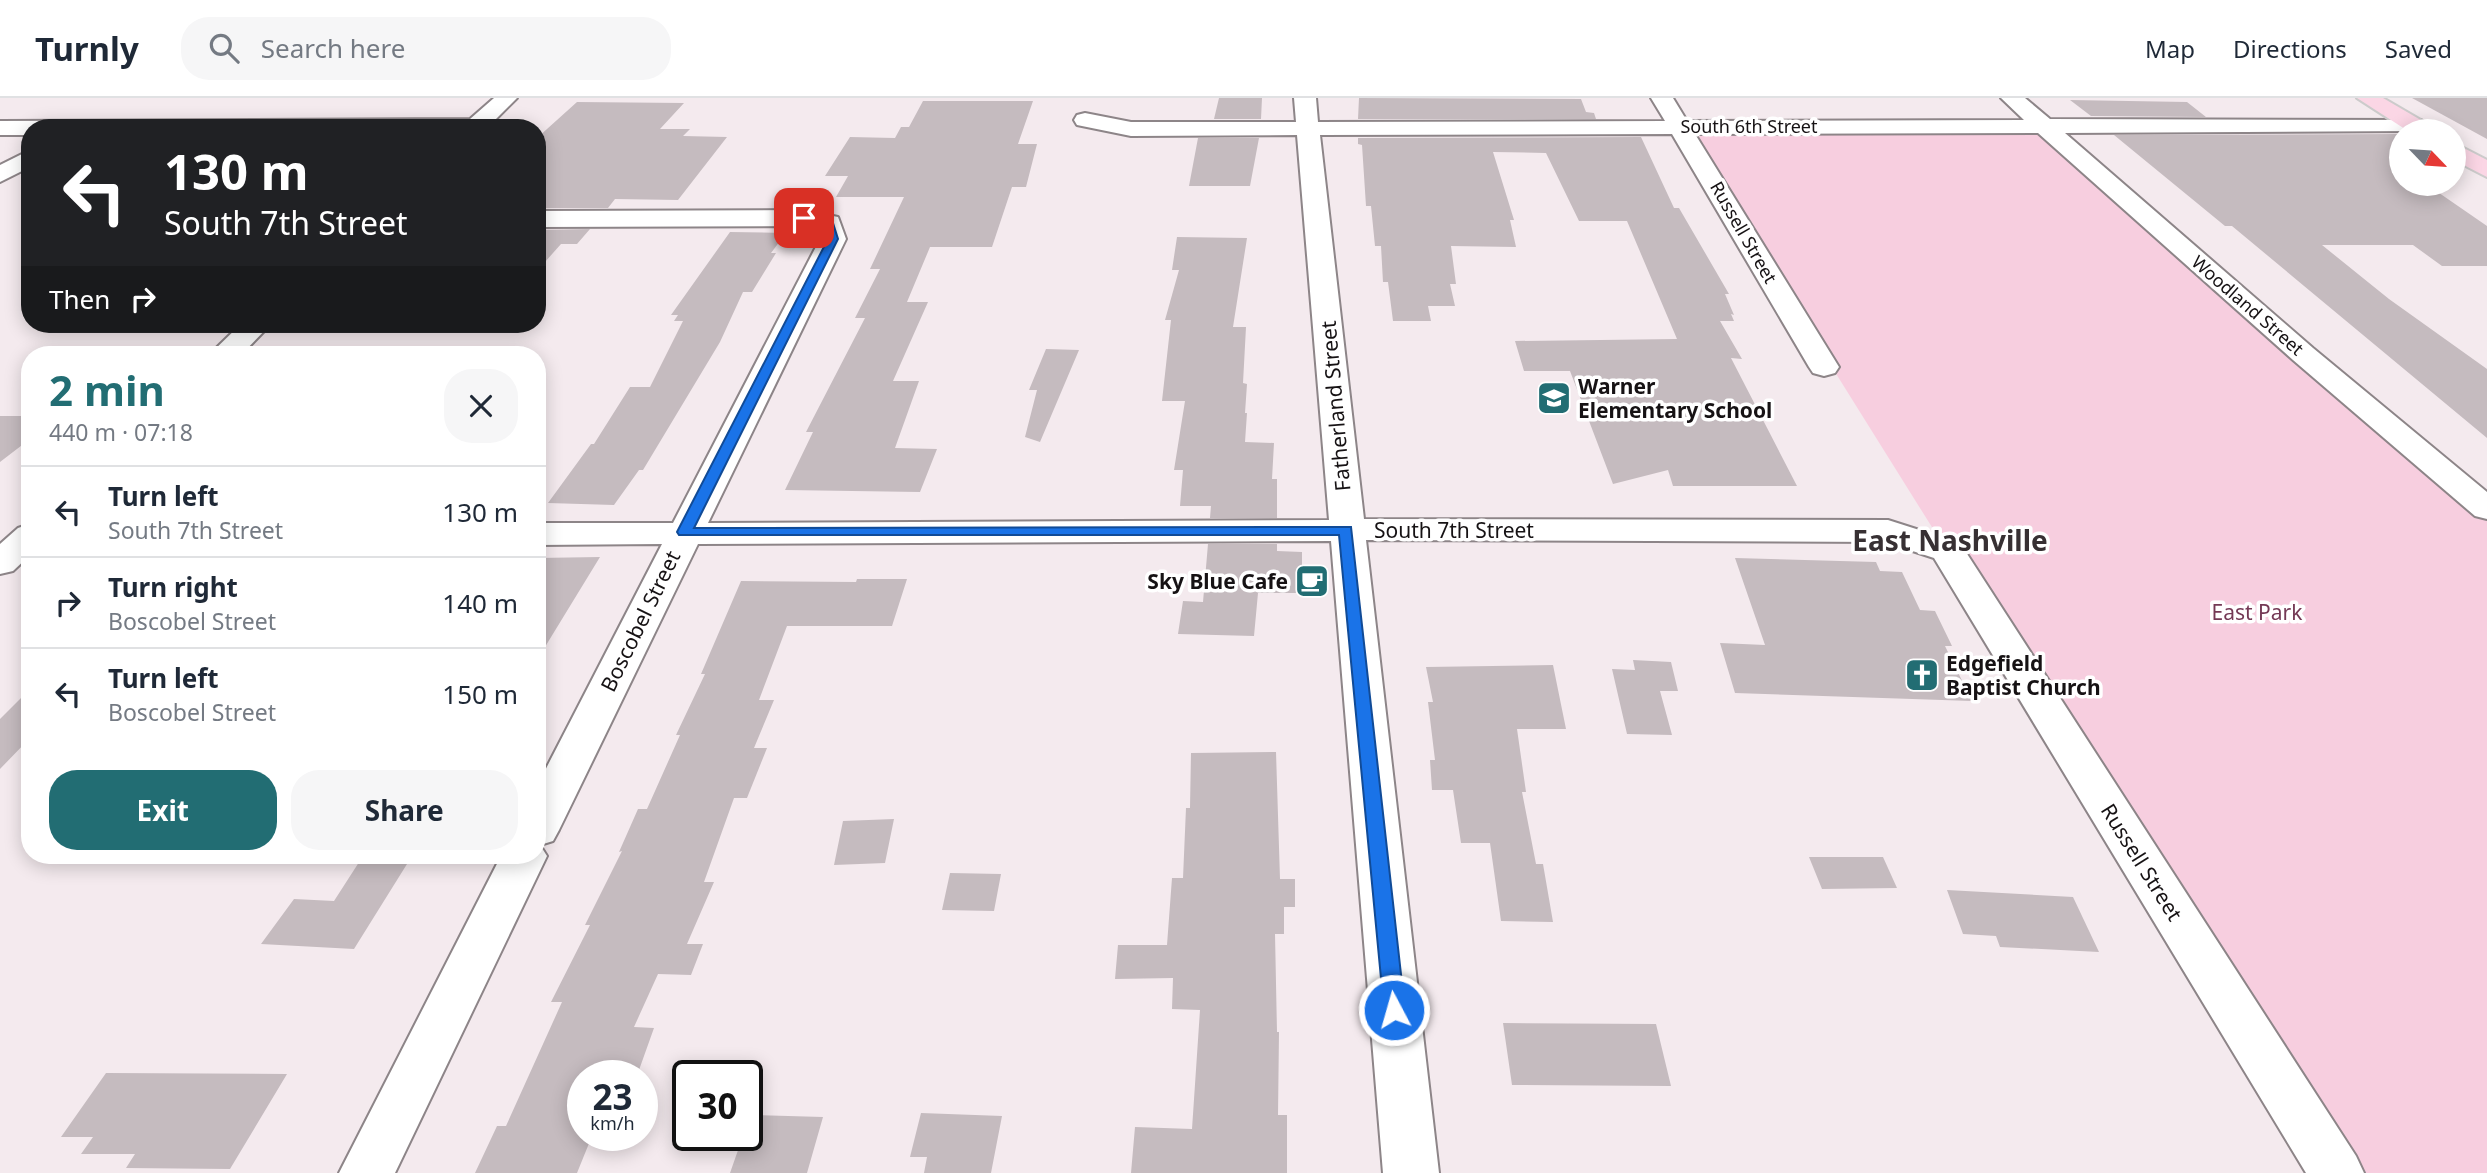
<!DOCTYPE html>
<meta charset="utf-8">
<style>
body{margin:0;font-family:"Noto Sans",sans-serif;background:#f6f6f7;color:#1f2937;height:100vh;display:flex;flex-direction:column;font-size:26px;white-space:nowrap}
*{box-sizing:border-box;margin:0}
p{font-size:23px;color:#747a83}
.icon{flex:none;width:38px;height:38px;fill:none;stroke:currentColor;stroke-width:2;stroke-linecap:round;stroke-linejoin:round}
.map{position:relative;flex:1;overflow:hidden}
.drawer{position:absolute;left:21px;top:248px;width:525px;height:518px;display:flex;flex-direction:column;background:#fff;border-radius:28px;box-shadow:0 4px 18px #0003}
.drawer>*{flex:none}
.guide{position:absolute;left:21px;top:21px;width:525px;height:214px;border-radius:28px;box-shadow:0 4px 18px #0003;background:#202124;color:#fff;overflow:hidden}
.needle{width:46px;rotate:115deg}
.buttons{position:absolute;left:2389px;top:21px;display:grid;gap:14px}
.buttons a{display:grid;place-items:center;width:77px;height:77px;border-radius:50%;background:#fff;box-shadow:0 4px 18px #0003;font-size:35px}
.speed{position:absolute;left:567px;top:962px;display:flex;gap:14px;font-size:35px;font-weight:700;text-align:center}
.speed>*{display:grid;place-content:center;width:91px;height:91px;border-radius:50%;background:#fff;box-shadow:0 4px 18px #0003;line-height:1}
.speed small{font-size:18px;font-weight:400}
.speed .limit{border:4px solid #111;border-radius:10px;background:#fff;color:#111}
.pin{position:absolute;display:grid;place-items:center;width:60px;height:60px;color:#fff;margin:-30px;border-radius:14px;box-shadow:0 4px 10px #0006}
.me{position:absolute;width:77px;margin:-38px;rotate:354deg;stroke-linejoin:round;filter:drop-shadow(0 0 5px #0008)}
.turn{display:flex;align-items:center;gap:24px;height:147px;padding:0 28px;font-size:32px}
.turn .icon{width:91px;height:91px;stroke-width:2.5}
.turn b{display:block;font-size:49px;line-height:60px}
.then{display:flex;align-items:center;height:66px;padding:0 28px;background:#0003;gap:14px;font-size:26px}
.round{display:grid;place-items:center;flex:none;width:74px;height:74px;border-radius:28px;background:#f6f6f7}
.summary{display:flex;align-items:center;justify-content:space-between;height:119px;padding:0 28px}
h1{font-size:42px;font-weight:700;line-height:52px;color:#226d73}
.primary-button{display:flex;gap:14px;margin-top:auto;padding:14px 28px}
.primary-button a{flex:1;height:80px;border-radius:28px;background:#226d73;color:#fff;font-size:28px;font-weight:700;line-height:80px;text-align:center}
.primary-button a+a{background:#f6f6f7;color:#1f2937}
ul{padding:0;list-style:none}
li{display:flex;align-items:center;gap:21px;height:91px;padding:0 28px;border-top:2px solid #e0e1e3}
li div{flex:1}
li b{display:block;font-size:26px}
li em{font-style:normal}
header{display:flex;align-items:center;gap:42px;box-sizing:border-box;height:98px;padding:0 35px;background:#fff;border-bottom:2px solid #e0e1e3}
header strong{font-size:33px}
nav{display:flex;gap:38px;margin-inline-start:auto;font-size:24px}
.search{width:490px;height:63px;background:#f6f6f7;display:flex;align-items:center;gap:18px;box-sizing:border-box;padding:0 24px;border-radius:28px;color:#747a83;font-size:26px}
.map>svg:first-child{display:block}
.green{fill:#f7cedf}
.building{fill:#c5bbbf}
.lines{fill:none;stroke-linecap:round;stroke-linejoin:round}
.minor-casing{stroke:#8d8588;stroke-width:4}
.major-casing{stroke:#cccbcb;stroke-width:4}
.minor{fill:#fff;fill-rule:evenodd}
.major{fill:#fbd6e5;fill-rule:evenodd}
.route{fill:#1a73e8;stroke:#114b97;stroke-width:2}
.labels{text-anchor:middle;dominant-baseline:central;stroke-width:7;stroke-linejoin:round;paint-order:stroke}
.far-street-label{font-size:18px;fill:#161214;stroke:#fff}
.poi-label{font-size:21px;font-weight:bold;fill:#161214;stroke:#fff;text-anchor:start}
.street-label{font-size:21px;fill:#161214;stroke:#fff}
.park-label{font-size:21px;fill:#743955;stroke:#fff}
.district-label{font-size:28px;font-weight:bold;fill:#373033;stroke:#fff}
</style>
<header>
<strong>Turnly</strong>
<div class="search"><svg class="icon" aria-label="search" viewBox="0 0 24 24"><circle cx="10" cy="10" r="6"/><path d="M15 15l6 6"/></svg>Search here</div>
<nav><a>Map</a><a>Directions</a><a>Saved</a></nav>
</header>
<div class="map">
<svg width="2487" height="1075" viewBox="0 0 2487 1075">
<rect width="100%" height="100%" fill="#f4eaee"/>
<path class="green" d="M1681 28 2046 29 2487 408V1075H2336Z"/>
<path class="building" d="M1219 0H1262L1261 21H1214Z
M1359 0 1581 1 1586 14 1594 15 1596 21H1358Z
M2412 0H2487V41Z
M2070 2 2187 4 2206 19 2091 18Z
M923 3H1033L1018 46H1037L1026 89H1012L992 149H930L907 204H928L893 283H919L895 350 937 351 920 394 785 392 813 334H806L865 220H855L880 171H870L904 99H836L848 78H825L850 39 895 40 901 29H909Z
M577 4 684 5 660 31H690L683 38 727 39 678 102 615 101 608 110H537V40Z
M2401 36V86L2429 88 2487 128V168H2442L2413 147H2322L2389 201 2487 271V340L2232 128H2225L2114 37Z
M1641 39 1674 110H1679L1729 196H1725L1734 217 1731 216 1734 223H1720L1742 261 1731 260 1797 388H1673L1668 372 1613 386 1570 273H1524L1515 243 1677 241 1627 123H1579L1546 55 1493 54 1514 122H1510L1516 149 1451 148 1456 186H1450L1455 208H1428L1431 223H1393L1388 184H1383L1381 148H1375L1371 108H1366L1362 47 1358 46V40Z
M1198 40H1259L1250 88H1189Z
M590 131 577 146H561L537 173V132Z
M730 134 786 135 771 155H776L752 194H743L720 244 643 372H639L614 407 548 405 591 346H594L630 289H650L683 223H674L678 217H671Z
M1177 139 1247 140 1233 229H1246L1243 285 1247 286 1245 315H1247L1245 344 1274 345 1272 381H1277V420H1210L1211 408H1180L1183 372H1174L1185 303H1162L1171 222H1165L1179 172H1172Z
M1046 251 1079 252 1040 344 1025 339 1037 292H1029Z
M0 318H30V341L0 364Z
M1208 446H1277V453L1302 454V495H1258L1254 538 1178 536 1183 503 1203 504Z
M600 459 537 562V460Z
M1735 460 1876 464 1880 473 1902 474 1920 512 1935 513 1952 548H1945L1972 603 1735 595 1720 545 1765 547Z
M857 481H907L892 528H787L759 602H774L754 650H767L747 700H734L704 784H714L687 846H703L691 877 658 876 634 929 654 930 639 972H620L617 978H583V1038H592L577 1075H475L497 1028H506L562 904H551L590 827H585L622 753 619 754 638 711H647L680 637H676L705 576H701L741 483 856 484Z
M1633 562 1671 564 1678 593H1660L1672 637 1627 636 1612 571 1635 572Z
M1553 567 1566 631H1517L1526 694H1522L1536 766H1543L1553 824 1501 823 1490 745H1461L1453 692H1432L1430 662H1435L1428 604H1433L1426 569Z
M30 591V640L0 671V621Z
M1276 654 1280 781H1295V809H1284V836H1275L1277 934H1279L1278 1017H1287V1075H1131L1135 1029 1192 1031 1200 912 1172 911 1173 880 1115 881 1118 847H1167L1172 780H1183L1186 710H1190L1191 655Z
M894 721 885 765 834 767 843 723Z
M363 758H412L354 851 261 846 294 801 334 803Z
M1809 759H1883L1897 790 1822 791Z
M950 775 1001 776 994 813 942 812Z
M1947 792 2073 799 2099 854 2000 849 1996 838 1963 836Z
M1503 925 1656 926 1671 988 1512 987Z
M106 975 287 976 230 1071 126 1070 135 1056H81L93 1039H61Z
M921 1015 1002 1018 991 1075H924L927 1059H910Z
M750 1017 823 1019 807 1075H730L743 1038H747Z"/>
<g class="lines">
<g class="minor-casing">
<path id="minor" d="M494 0H517L487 30H30V37H0V23L470 21Z
M1294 0H1316L1318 24 1665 23 1651 0H1673L1687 23 2024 22 2001 0H2025L2050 21 2421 22 2424 27 2421 32 2415 33 2065 35 2313 250 2487 394V421L2475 418 2293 262 2038 35 1695 36 1839 269 1835 275 1824 278 1813 275 1809 269 1672 36 1320 37 1364 421 1888 422 1960 445 2356 1058 2364 1075H2306L1934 460 1885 444 1366 442 1439 1075H1383L1331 443 698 446 559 732 553 743 540 747 547 758 395 1075H339L501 758H537V688L662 446 537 447V425H673L820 141 818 130 804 128 537 129V113L804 112 838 119 846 141 708 425 1329 422 1297 37 1131 38 1077 27 1074 22 1077 17 1085 15 1131 24H1296Z
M30 52V69L0 84V67Z
M241 226H271L241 257H209Z
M30 426V457L13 473 0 476V446L18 430Z"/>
</g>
<g class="major-casing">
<path id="major" d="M2357 0H2383L2431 28 2434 33H2408Z
M2454 45 2487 62V79L2454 62Z"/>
</g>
<use href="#minor" class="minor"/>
<use href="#major" class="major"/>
</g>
<path class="route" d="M804 117 832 122 838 141 694 430 1351 429 1405 912 1402 918 1394 921 1387 918 1384 912 1339 437H679L677 434 828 141 824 126 800 122 799 120Z"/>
<defs>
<g id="school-square" transform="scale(1.75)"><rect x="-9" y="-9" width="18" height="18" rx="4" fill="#226d73" stroke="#fff"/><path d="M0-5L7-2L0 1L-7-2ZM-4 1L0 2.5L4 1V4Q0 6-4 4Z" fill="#fff"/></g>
<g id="cafe-square" transform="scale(1.75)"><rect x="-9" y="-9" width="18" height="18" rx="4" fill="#226d73" stroke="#fff"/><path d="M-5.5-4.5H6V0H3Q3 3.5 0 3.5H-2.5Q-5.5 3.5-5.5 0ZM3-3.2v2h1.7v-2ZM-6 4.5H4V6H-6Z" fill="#fff"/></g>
<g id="church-square" transform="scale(1.75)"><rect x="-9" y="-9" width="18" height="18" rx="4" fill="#226d73" stroke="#fff"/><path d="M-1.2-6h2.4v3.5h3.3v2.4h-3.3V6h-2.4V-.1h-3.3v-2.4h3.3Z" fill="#fff"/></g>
</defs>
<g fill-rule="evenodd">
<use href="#school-square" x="1554" y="300"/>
<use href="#cafe-square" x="1312" y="483"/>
<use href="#church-square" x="1922" y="577"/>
</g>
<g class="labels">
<g class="far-street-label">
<text x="1749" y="28">South 6th Street</text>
<text transform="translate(1744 134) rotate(60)">Russell Street</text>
<text transform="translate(2248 207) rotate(41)">Woodland Street</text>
</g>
<g class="poi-label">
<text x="1578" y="288">Warner<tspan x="1578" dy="24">Elementary School</tspan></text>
<text x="1288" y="483" text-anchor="end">Sky Blue Cafe</text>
<text x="1946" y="565">Edgefield<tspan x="1946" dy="24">Baptist Church</tspan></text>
</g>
<g class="street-label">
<text transform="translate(1335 308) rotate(-95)">Fatherland Street</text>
<text x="1454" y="432">South 7th Street</text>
<text transform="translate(640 523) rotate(-64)">Boscobel Street</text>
<text transform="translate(2142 764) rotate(58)">Russell Street</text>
</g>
<g class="park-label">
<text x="2257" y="514">East Park</text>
</g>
<g class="district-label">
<text x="1950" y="442">East Nashville</text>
</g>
</g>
</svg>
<div class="buttons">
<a><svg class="needle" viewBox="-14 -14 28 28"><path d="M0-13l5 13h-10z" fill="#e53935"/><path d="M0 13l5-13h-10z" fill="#747a83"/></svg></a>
</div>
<div class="speed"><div>23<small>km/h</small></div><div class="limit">30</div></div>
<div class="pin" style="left:804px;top:120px;background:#d93025"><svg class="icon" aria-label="arrive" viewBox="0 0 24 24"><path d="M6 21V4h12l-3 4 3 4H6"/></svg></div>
<svg class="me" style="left:1394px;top:912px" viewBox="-20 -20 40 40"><circle r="17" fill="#1a73e8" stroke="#fff" stroke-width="3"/><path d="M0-11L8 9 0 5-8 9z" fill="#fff"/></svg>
<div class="guide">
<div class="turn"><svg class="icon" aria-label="left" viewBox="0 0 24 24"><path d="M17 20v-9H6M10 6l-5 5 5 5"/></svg><div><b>130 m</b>South 7th Street</div></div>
<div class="then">Then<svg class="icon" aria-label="right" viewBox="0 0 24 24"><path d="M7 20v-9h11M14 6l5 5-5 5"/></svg></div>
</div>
<section class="drawer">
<div class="summary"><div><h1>2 min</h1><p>440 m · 07:18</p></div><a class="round"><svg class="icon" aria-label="close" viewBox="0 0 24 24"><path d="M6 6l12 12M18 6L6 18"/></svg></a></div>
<ul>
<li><svg class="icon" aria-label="left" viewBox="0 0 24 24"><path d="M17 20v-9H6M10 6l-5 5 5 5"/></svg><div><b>Turn left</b><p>South 7th Street</p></div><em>130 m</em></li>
<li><svg class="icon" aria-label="right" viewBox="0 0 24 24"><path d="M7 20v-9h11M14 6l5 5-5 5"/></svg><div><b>Turn right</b><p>Boscobel Street</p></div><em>140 m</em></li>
<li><svg class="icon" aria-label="left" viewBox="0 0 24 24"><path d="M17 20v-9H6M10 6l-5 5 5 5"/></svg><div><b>Turn left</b><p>Boscobel Street</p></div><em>150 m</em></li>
</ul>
<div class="primary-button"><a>Exit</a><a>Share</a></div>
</section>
</div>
